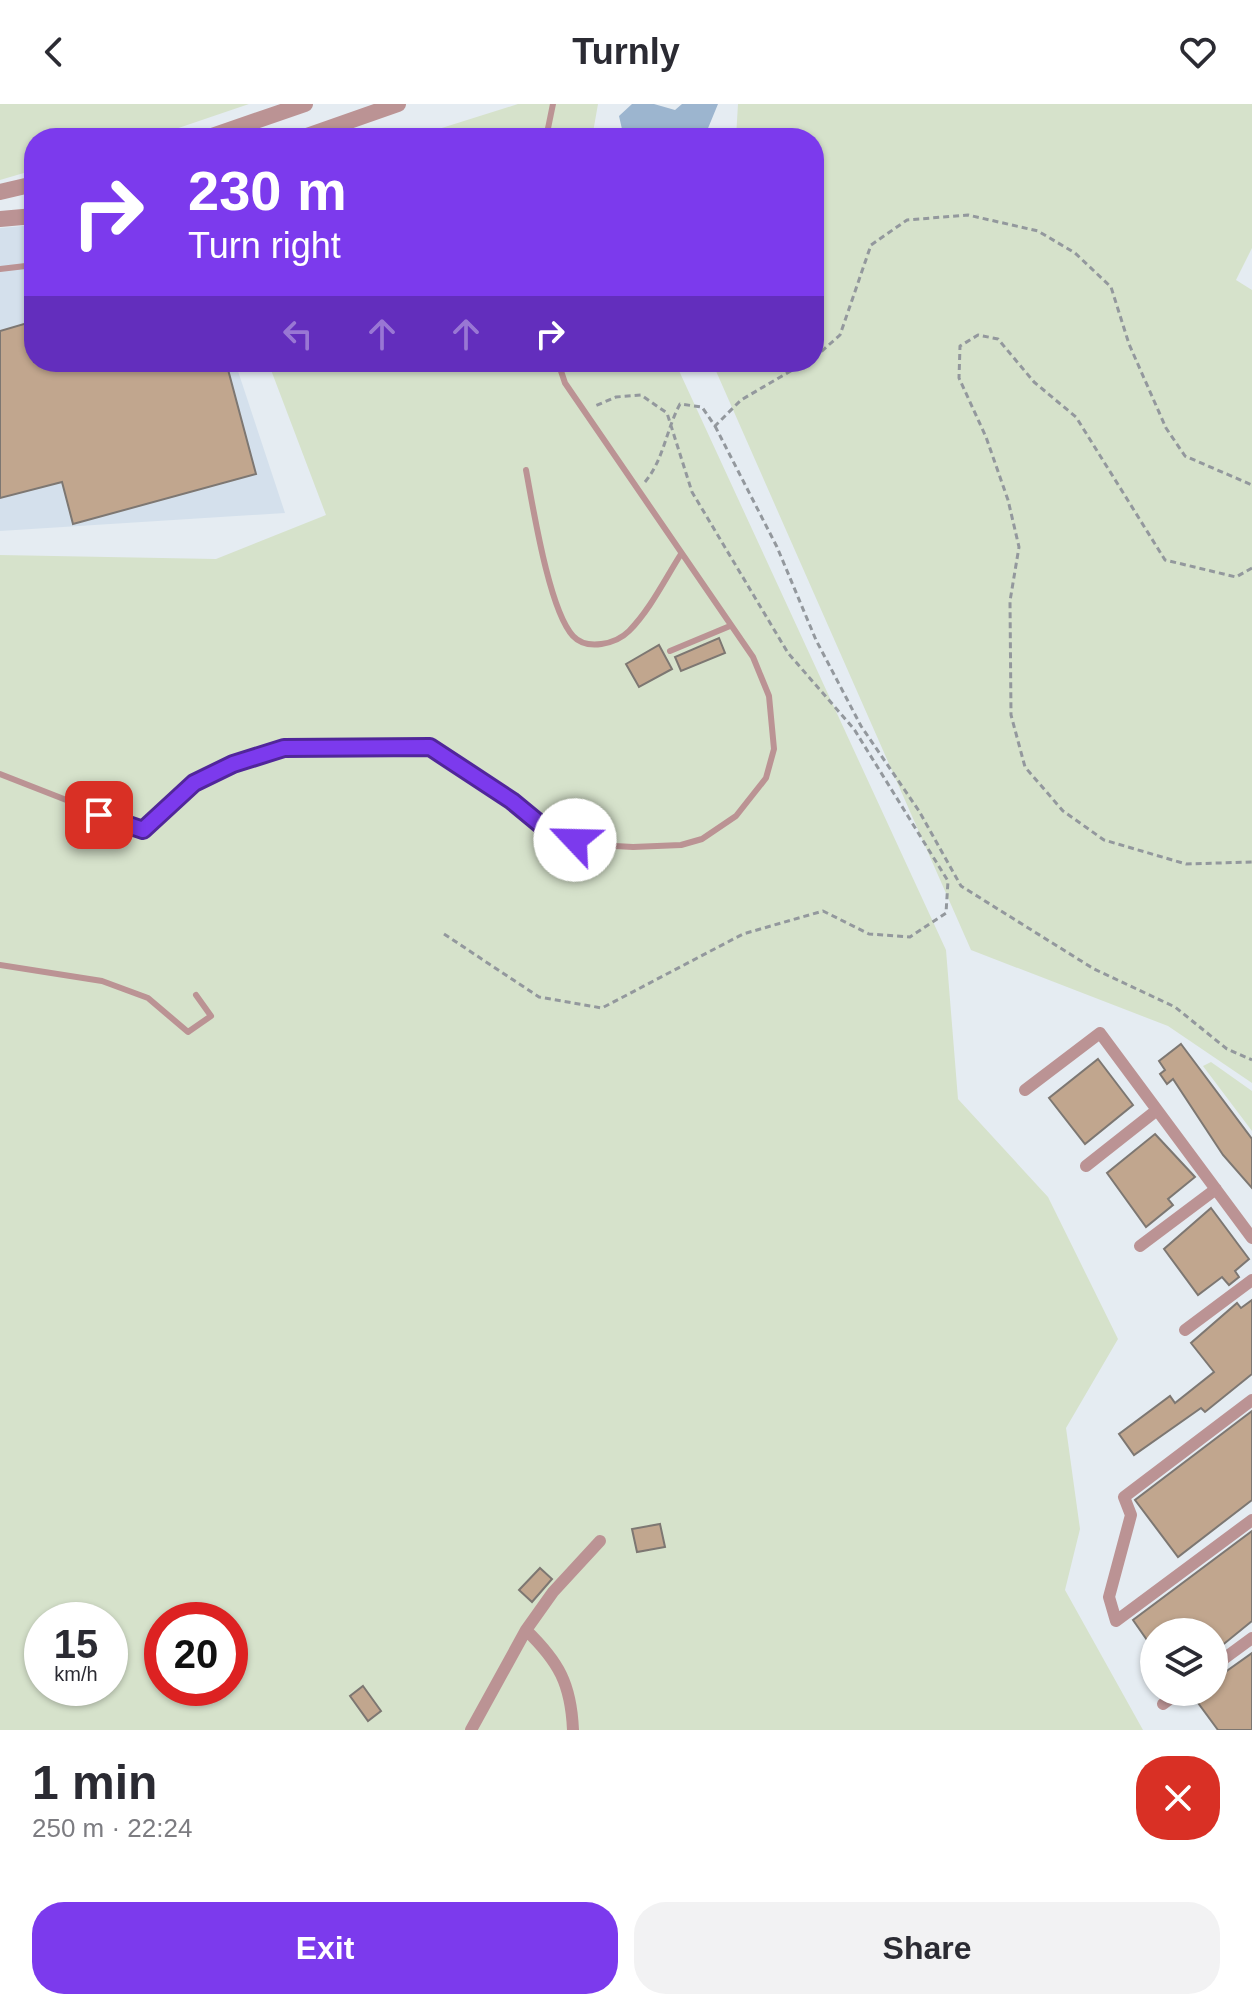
<!DOCTYPE html>
<meta charset="utf-8">
<style>
body{margin:0;font-family:Arial,sans-serif;background:#f2f2f3;color:#2b2b33;height:100vh;display:flex;flex-direction:column;font-size:30px;white-space:nowrap}
*{box-sizing:border-box;margin:0}
p{font-size:26px;color:#7c7c81}
.icon{flex:none;width:44px;height:44px;fill:none;stroke:currentColor;stroke-width:2;stroke-linecap:round;stroke-linejoin:round}
.map{position:relative;height:1626px;overflow:hidden}
.drawer{display:flex;flex-direction:column;background:#fff;flex:1}
.drawer>*{flex:none}
.banner{position:absolute;left:24px;top:24px;width:800px;height:244px;border-radius:32px;box-shadow:0 2px 6px #0004;background:#7c3aed;color:#fff;overflow:hidden}
.buttons{position:absolute;left:1140px;top:1514px;display:grid;gap:16px}
.buttons a{display:grid;place-items:center;width:88px;height:88px;border-radius:50%;background:#fff;box-shadow:0 2px 6px #0004;font-size:40px}
.speed{position:absolute;left:24px;top:1498px;display:flex;gap:16px;font-size:40px;font-weight:700;text-align:center}
.speed>*{display:grid;place-content:center;width:104px;height:104px;border-radius:50%;background:#fff;box-shadow:0 2px 6px #0004;line-height:1}
.speed small{font-size:20px;font-weight:400}
.speed .limit{border:12px solid #d22;background:#fff;color:#111}
.pin{position:absolute;display:grid;place-items:center;width:68px;height:68px;color:#fff;margin:-34px;border-radius:16px;box-shadow:0 4px 12px #0006}
.me{position:absolute;width:88px;margin:-44px;rotate:294deg;stroke-linejoin:round;filter:drop-shadow(0 0 6px #0008)}
.turn{display:flex;align-items:center;gap:28px;height:168px;padding:0 32px;font-size:36px}
.turn .icon{width:104px;height:104px;stroke-width:2.5}
.turn b{display:block;font-size:56px;line-height:68px}
.lanes{display:flex;align-items:center;height:76px;padding:0 32px;background:#0003;justify-content:center;gap:40px;direction:ltr}
.lanes .off{opacity:.35}
.round{display:grid;place-items:center;flex:none;width:84px;height:84px;border-radius:32px;background:#f2f2f3}
.overview{display:flex;align-items:center;justify-content:space-between;height:136px;padding:0 32px}
h1{font-size:48px;font-weight:800;line-height:60px}
.action{display:flex;gap:16px;margin-top:auto;padding:16px 32px}
.action a{flex:1;height:92px;border-radius:32px;background:#7c3aed;color:#fff;font-size:32px;font-weight:800;line-height:92px;text-align:center}
.action a+a{background:#f2f2f3;color:#2b2b33}
header{display:flex;justify-content:space-between;align-items:center;height:104px;padding:0 32px;background:#fff;font-size:36px;font-weight:800}
.map>svg:first-child{display:block}
.built{fill:#d4e0ec}
.green{fill:#d6e2cb;fill-rule:evenodd}
.water{fill:#9cb5cf}
.building{fill:#c1a68e;stroke:#7d7772;stroke-width:2}
.lines{fill:none;stroke-linecap:round;stroke-linejoin:round}
.path{stroke:#93989d;stroke-width:3;stroke-dasharray:6 4;stroke-linecap:butt}
.service{stroke:#bb9394;stroke-width:6}
.minor{stroke:#bb9394;stroke-width:12}
.tertiary{stroke:#bb9394;stroke-width:16}
.route-casing{stroke:#51269a;stroke-width:20}
.route{stroke:#7c3aed;stroke-width:14}
</style>
<header><svg class="icon" aria-label="back" viewBox="0 0 24 24"><path d="M15 5l-7 7 7 7"/></svg>Turnly<svg class="icon" aria-label="heart" viewBox="0 0 24 24"><path d="M12 20l-8-8c-3-5 5-10 8-4 3-6 11-1 8 4z"/></svg></header>
<div class="map">
<svg width="1252" height="1626" viewBox="0 0 1252 1626">
<rect width="100%" height="100%" fill="#e5ecf2"/>
<path class="built" d="M34 121V258H235L285 409 0 427V124Z"/>
<path class="green" d="M0 0H249L149 34H34V66L0 76Z
M518 0H598L592 34H410Z
M738 0H1252V144L1236 176 1252 186V979L1168 922 971 846 712 258H814V34H736Z
M268 258H675L946 846 958 995 1048 1093 1118 1235 1066 1324 1080 1425 1065 1486 1143 1626H0V451L216 455 326 411ZM42 1516H110V1584H42ZM162 1516H230V1584H162Z
M1211 958 1252 987V1027L1203 962Z"/>
<path class="water" d="M632 0H654L675 6 682 0H718L704 34H624L619 12Z"/>
<path class="building" d="M34 217V258H164L165 264 188 258H226L256 370 73 420 62 378 0 394V227Z
M719 534 725 549 681 567 675 553Z
M659 541 672 565 639 583 626 560Z
M1181 940 1252 1035V1084L1223 1051 1173 975 1167 980 1160 970 1165 966 1159 957Z
M1098 955 1133 1001 1085 1040 1049 994Z
M1155 1030 1195 1073 1168 1095 1173 1101 1146 1123 1107 1069Z
M1211 1104 1249 1155 1235 1167 1239 1173 1229 1181 1222 1173 1198 1191 1164 1145Z
M1252 1196V1270L1205 1308 1201 1304 1134 1351 1119 1330 1170 1292 1175 1299 1214 1268 1191 1239 1237 1199 1241 1204Z
M1252 1307V1396L1178 1453 1135 1396Z
M660 1420 665 1443 637 1448 632 1425Z
M1252 1427V1517L1214 1548V1528H1154V1546L1133 1516Z
M540 1464 552 1475 532 1498 519 1486Z
M1252 1549V1626H1218L1190 1588H1214V1576Z
M363 1582 381 1607 368 1617 350 1592Z"/>
<g class="lines">
<path class="path" d="M814 254 840 231 871 141 907 116 968 111 1038 127 1075 149 1111 183 1129 240 1166 324 1185 352 1252 381
M715 322 777 443 816 536 861 622 919 707 961 782 1094 865 1175 903 1227 945 1252 956
M645 378C664 355 666 326 680 300L702 303 715 322 741 296 806 258
M1252 464 1236 473 1165 456 1076 313 1034 278 998 235 978 231 960 242 959 274 986 333 1008 396 1019 443 1010 497 1011 611 1025 663 1063 707 1104 736 1186 760 1252 758
M444 830 539 893 602 904 743 830 823 807 869 830 910 833 946 809 948 777 854 625 788 549 692 388 667 309 641 291 616 293 595 302"/>
<path class="service" d="M546 34 553 0
M0 165 34 161
M526 366C533 403 549 506 573 532 587 547 616 540 629 527 650 506 665 475 681 450
M670 547 730 522
M0 670 143 726 194 679 233 660 284 644 430 643 512 697 552 730 597 741 633 743 681 741 702 735 736 712 766 674 774 645 769 592 753 553 565 279 558 258
M0 861 102 877 148 894 188 928 211 912 196 891"/>
<path class="minor" d="M1025 986 1100 929 1252 1134
M1086 1062 1157 1006
M1140 1142 1216 1085
M1185 1226 1252 1176
M1252 1296 1124 1393 1131 1411 1109 1493 1116 1517 1252 1416
M526 1526C559 1558 571 1580 573 1626
M1214 1562 1252 1534
M1163 1600 1179 1588
M471 1626 526 1526 553 1488 600 1437"/>
<path class="tertiary" d="M206 34 305 0
M301 34 398 0
M0 88 34 80
M0 115 34 112"/>
</g>
<g class="lines">
<g class="route-casing">
<path id="route" d="M99 711 143 726 194 679 233 660 284 644 430 643 512 697 552 730 575 736"/>
</g>
<use href="#route" class="route"/>
</g>
</svg>
<div class="buttons">
<a><svg class="icon" aria-label="layers" viewBox="0 0 24 24"><path d="M12 4l9 5-9 5-9-5zM3 14l9 5 9-5"/></svg></a>
</div>
<div class="speed"><div>15<small>km/h</small></div><div class="limit">20</div></div>
<div class="pin" style="left:99px;top:711px;background:#d93025"><svg class="icon" aria-label="arrive" viewBox="0 0 24 24"><path d="M6 21V4h12l-3 4 3 4H6"/></svg></div>
<svg class="me" style="left:575px;top:736px" viewBox="-20 -20 40 40"><circle r="19" fill="#fff"/><path d="M0-13L10 11 0 6-10 11z" fill="#7c3aed"/></svg>
<div class="banner">
<div class="turn"><svg class="icon" aria-label="right" viewBox="0 0 24 24"><path d="M7 20v-9h11M14 6l5 5-5 5"/></svg><div><b>230 m</b>Turn right</div></div>
<div class="lanes"><svg class="icon off" aria-label="left" viewBox="0 0 24 24"><path d="M17 20v-9H6M10 6l-5 5 5 5"/></svg><svg class="icon off" aria-label="ahead" viewBox="0 0 24 24"><path d="M12 20V5M6 11l6-6 6 6"/></svg><svg class="icon off" aria-label="ahead" viewBox="0 0 24 24"><path d="M12 20V5M6 11l6-6 6 6"/></svg><svg class="icon" aria-label="right" viewBox="0 0 24 24"><path d="M7 20v-9h11M14 6l5 5-5 5"/></svg></div>
</div>
</div>
<section class="drawer">
<div class="overview"><div><h1>1 min</h1><p>250 m · 22:24</p></div><a class="round" style="background:#d93025;color:#fff"><svg class="icon" aria-label="close" viewBox="0 0 24 24"><path d="M6 6l12 12M18 6L6 18"/></svg></a></div>
<div class="action"><a>Exit</a><a>Share</a></div>
</section>
